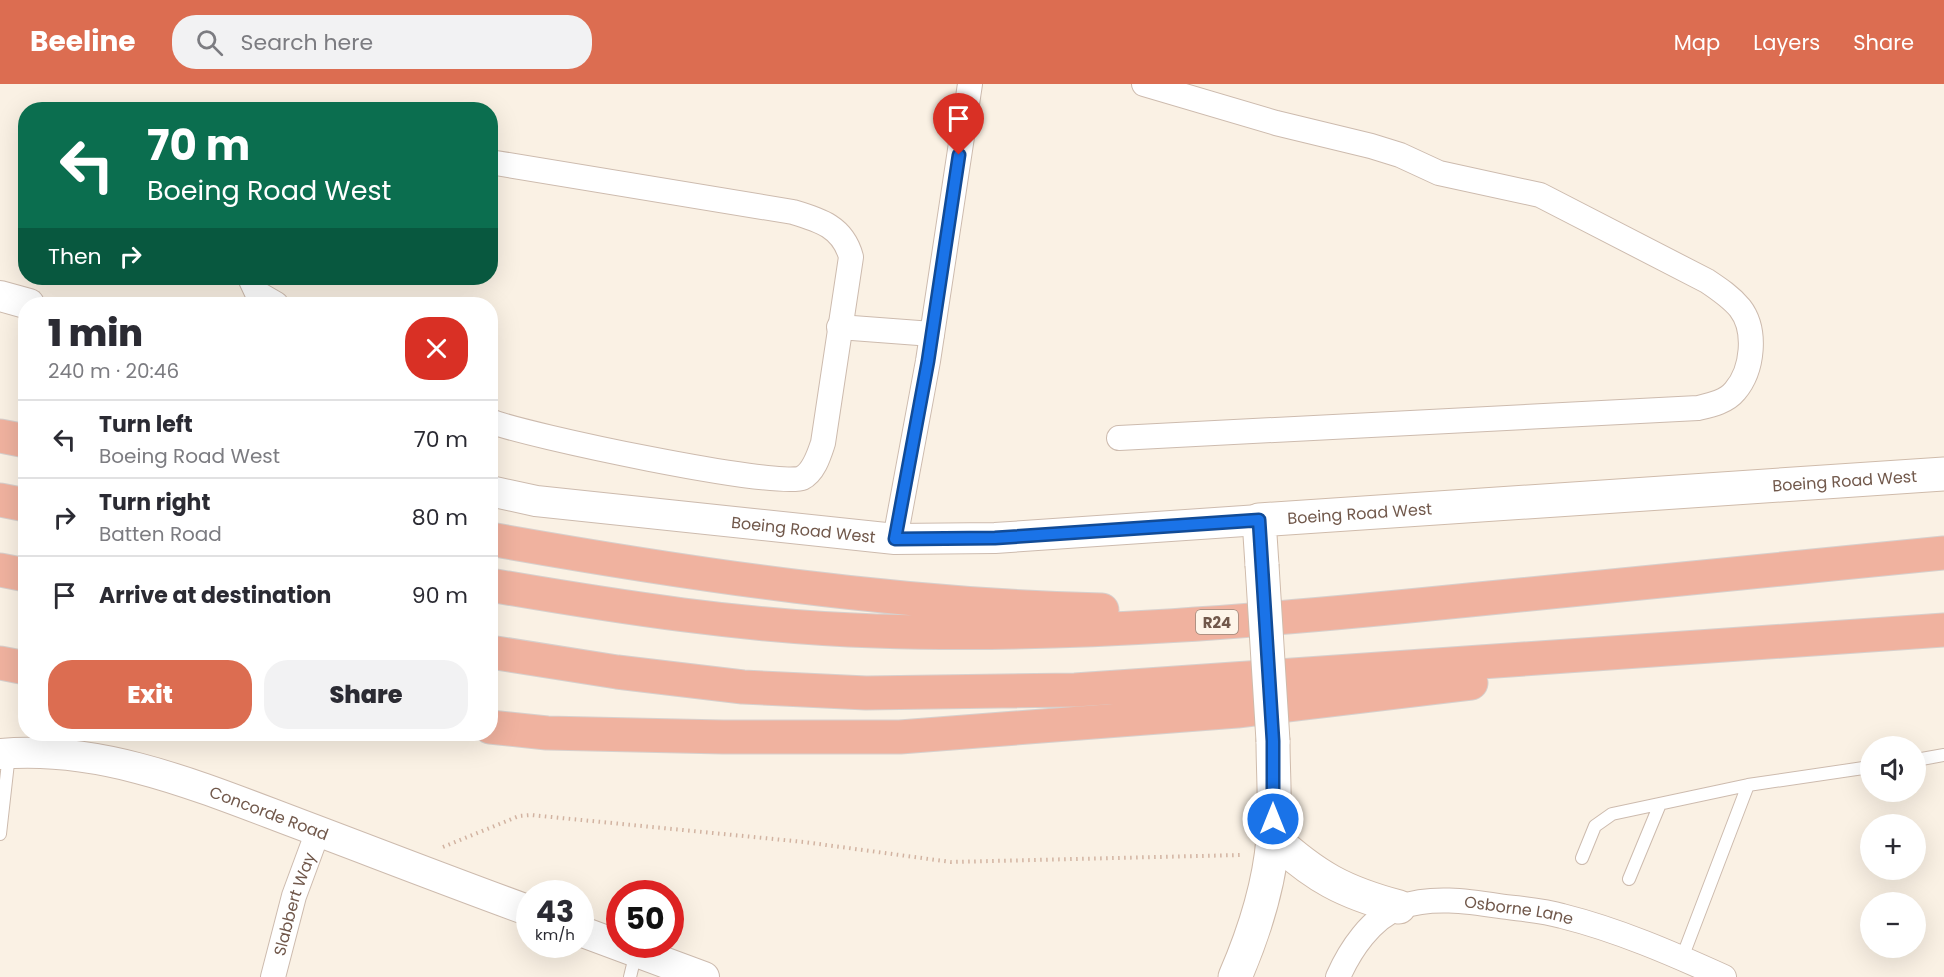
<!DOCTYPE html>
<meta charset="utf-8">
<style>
body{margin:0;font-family:Poppins,sans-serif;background:#f2f2f3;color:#2b2b33;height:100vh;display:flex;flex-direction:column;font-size:22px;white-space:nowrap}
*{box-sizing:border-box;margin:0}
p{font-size:20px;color:#7c7c81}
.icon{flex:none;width:33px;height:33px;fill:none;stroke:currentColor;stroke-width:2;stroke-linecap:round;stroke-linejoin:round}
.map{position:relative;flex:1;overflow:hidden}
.sheet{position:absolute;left:18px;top:213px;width:480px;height:444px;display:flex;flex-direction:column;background:#fff;border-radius:24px;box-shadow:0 6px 24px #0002}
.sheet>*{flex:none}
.hud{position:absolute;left:18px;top:18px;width:480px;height:183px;border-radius:24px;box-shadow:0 6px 24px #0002;background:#0b6e4f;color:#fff;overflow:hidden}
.controls{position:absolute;left:1860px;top:652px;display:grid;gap:12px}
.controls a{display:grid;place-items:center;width:66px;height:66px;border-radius:50%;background:#fff;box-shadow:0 6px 24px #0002;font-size:30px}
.speed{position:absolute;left:516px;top:796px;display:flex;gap:12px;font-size:30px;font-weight:700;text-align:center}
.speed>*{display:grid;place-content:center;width:78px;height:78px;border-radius:50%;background:#fff;box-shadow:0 6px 24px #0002;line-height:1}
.speed small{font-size:15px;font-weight:400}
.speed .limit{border:9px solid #d22;background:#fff;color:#111}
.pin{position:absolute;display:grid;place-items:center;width:51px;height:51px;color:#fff;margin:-62px -26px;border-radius:50% 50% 50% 0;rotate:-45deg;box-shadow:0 0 6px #0007}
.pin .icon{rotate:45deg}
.me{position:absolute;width:66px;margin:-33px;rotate:0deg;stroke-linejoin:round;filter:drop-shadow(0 0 4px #0008)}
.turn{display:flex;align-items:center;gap:21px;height:126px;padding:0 30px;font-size:27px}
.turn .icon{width:78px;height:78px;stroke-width:2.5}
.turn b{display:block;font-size:42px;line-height:51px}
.then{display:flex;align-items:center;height:57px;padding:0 30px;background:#0003;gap:12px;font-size:22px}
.round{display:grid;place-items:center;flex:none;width:63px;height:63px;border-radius:24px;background:#f2f2f3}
.overview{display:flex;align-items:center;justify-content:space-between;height:102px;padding:0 30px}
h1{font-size:36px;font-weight:800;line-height:45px}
.button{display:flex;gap:12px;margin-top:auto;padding:12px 30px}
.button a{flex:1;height:69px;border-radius:24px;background:#dc6d51;color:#fff;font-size:24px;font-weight:800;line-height:69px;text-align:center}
.button a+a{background:#f2f2f3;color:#2b2b33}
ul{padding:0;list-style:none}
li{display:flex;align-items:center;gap:18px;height:78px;padding:0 30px;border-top:2px solid #e1e1e2}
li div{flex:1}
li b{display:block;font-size:22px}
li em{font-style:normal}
header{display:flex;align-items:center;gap:36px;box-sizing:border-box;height:84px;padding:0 30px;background:#dc6d51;color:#fff}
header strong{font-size:28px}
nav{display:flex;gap:33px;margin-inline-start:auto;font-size:21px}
.search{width:420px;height:54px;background:#f2f2f3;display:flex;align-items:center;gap:15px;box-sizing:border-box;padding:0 21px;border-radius:24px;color:#7c7c81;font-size:22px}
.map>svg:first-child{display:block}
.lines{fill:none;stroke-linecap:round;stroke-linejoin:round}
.service-casing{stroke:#cdbbae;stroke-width:14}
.minor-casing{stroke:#cdbbae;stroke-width:26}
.tertiary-casing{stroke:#cdbbae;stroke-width:32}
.secondary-casing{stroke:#cfbbab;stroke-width:35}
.motorway-casing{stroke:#d7d0cd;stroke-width:35}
.path{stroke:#d2b3a1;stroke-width:4;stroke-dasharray:1.5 4.5;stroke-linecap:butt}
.service{stroke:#fff;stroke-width:12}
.minor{stroke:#fff;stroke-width:24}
.tertiary{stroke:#fff;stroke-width:30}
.secondary{stroke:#fff;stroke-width:33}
.motorway{stroke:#f0b29f;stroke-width:33}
.secondary-bridge-casing{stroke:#cfbbab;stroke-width:35;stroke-linecap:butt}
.secondary-bridge{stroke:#fff;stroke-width:33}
.route-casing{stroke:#114b97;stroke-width:15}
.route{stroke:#1a73e8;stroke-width:10}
.labels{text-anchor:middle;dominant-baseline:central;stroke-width:6;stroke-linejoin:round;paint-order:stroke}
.shield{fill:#fef5e9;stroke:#9b877a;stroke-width:1.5}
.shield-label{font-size:15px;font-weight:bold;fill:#71584b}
.street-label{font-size:16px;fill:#71584b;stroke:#fef5e9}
</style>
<header>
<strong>Beeline</strong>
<div class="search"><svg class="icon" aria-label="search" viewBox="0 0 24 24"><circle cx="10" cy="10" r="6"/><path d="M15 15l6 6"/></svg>Search here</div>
<nav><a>Map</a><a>Layers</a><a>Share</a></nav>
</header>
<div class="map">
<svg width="1944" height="893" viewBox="0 0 1944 893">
<rect width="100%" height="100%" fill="#faf1e4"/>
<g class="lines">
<g class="service-casing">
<path id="service" d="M1916 676 1944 671
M1748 701 1870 683
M0 750 9 670
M1582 774 1595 742 1612 730 1748 701 1682 874
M1629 795 1660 720
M630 893 636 868"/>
</g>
<g class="minor-casing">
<g id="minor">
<path d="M490 78 793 128C820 136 843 143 851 173L823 359C819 371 814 388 802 394 779 405 523 351 490 337"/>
<path d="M250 194 257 209 276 220"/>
<path d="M839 243 932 250"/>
<path d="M1119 354 1698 324C1711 321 1726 318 1735 307 1753 286 1757 246 1740 224 1731 213 1719 205 1707 197L1540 111 1439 89 1400 71 1371 62 1276 39 1144 0"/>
<path d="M895 455 928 277 970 0"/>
<path id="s1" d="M273 893 294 812 318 747"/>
<path id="s2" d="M1338 893C1350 866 1371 834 1400 823 1431 812 1467 817 1499 822 1520 825 1542 826 1562 832 1618 846 1671 869 1724 893"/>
</g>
</g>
<g class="tertiary-casing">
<g id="tertiary">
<path d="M0 212 29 220"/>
<path id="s3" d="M490 407 536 417 895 455 995 454 1259 436"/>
<path id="s4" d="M0 670C104 661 203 704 299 740 376 769 453 799 530 827"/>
<path d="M580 847 704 893"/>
</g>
</g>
<g class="secondary-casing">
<g id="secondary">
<path id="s5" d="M1262 481 1259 436 1944 390"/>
<path d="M1273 754C1316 793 1343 808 1399 823"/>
<path d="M1235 893C1254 849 1269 803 1273 755 1276 723 1273 689 1273 657"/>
</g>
</g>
<g class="motorway-casing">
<path id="motorway" d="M0 352 26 357
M0 416 26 421
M490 455C693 491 896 521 1102 526
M0 486 26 491
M490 501C618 523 746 543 876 547 1074 554 1272 536 1469 516 1628 500 1786 484 1944 469
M490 568 617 588 743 603 866 609 1075 606 1944 546
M0 579 26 584
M490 643 547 649 723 653H900L1237 627 1471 599"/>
</g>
<path class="path" d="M443 763 519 732 531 731 804 758 951 778 1240 771"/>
<use href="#service" class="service"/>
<use href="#minor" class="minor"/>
<use href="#tertiary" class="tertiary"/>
<use href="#secondary" class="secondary"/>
<use href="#motorway" class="motorway"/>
<g class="secondary-bridge-casing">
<path id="secondary-bridge" d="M1262 481 1273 657"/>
</g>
<use href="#secondary-bridge" class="secondary-bridge"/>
</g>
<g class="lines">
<g class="route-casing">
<path id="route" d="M959 71 928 277 895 455 995 454 1259 436 1273 657V735"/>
</g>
<use href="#route" class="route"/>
</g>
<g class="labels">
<rect class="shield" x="1196" y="526" width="42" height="24" rx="4.5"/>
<g class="shield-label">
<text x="1217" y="538">R24</text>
</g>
<g class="street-label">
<text stroke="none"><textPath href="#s5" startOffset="632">Boeing Road West</textPath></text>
<text stroke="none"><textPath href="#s5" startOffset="146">Boeing Road West</textPath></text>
<text stroke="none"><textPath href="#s3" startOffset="316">Boeing Road West</textPath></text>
<text stroke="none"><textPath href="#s4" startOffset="278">Concorde Road</textPath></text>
<text stroke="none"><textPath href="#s1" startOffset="76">Slabbert Way</textPath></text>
<text stroke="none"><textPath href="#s2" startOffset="216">Osborne Lane</textPath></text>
</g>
</g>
</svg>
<div class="controls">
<a><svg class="icon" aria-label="sound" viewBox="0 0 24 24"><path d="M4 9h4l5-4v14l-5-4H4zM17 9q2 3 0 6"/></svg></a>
<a>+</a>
<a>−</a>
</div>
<div class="speed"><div>43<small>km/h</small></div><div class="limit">50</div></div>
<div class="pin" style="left:959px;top:71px;background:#d93025"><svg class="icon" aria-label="arrive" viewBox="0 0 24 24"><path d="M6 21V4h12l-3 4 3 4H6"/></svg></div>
<svg class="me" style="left:1273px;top:735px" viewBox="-20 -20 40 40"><circle r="17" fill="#1a73e8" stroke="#fff" stroke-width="3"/><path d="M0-11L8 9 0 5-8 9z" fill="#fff"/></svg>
<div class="hud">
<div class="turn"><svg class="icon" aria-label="left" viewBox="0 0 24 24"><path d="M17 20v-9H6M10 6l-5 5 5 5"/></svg><div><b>70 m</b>Boeing Road West</div></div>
<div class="then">Then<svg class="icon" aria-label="right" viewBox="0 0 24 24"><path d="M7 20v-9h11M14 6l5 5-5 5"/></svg></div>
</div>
<section class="sheet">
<div class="overview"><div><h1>1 min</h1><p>240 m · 20:46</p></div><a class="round" style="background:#d93025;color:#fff"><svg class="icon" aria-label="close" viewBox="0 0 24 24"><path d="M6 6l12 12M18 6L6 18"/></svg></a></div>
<ul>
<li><svg class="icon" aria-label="left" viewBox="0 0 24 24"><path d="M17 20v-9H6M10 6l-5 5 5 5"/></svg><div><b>Turn left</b><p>Boeing Road West</p></div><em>70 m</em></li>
<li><svg class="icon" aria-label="right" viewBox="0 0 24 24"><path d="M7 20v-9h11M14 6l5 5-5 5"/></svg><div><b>Turn right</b><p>Batten Road</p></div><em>80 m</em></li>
<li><svg class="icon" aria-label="arrive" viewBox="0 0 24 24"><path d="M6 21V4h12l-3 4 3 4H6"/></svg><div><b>Arrive at destination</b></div><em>90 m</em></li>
</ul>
<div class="button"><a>Exit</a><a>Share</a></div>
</section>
</div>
